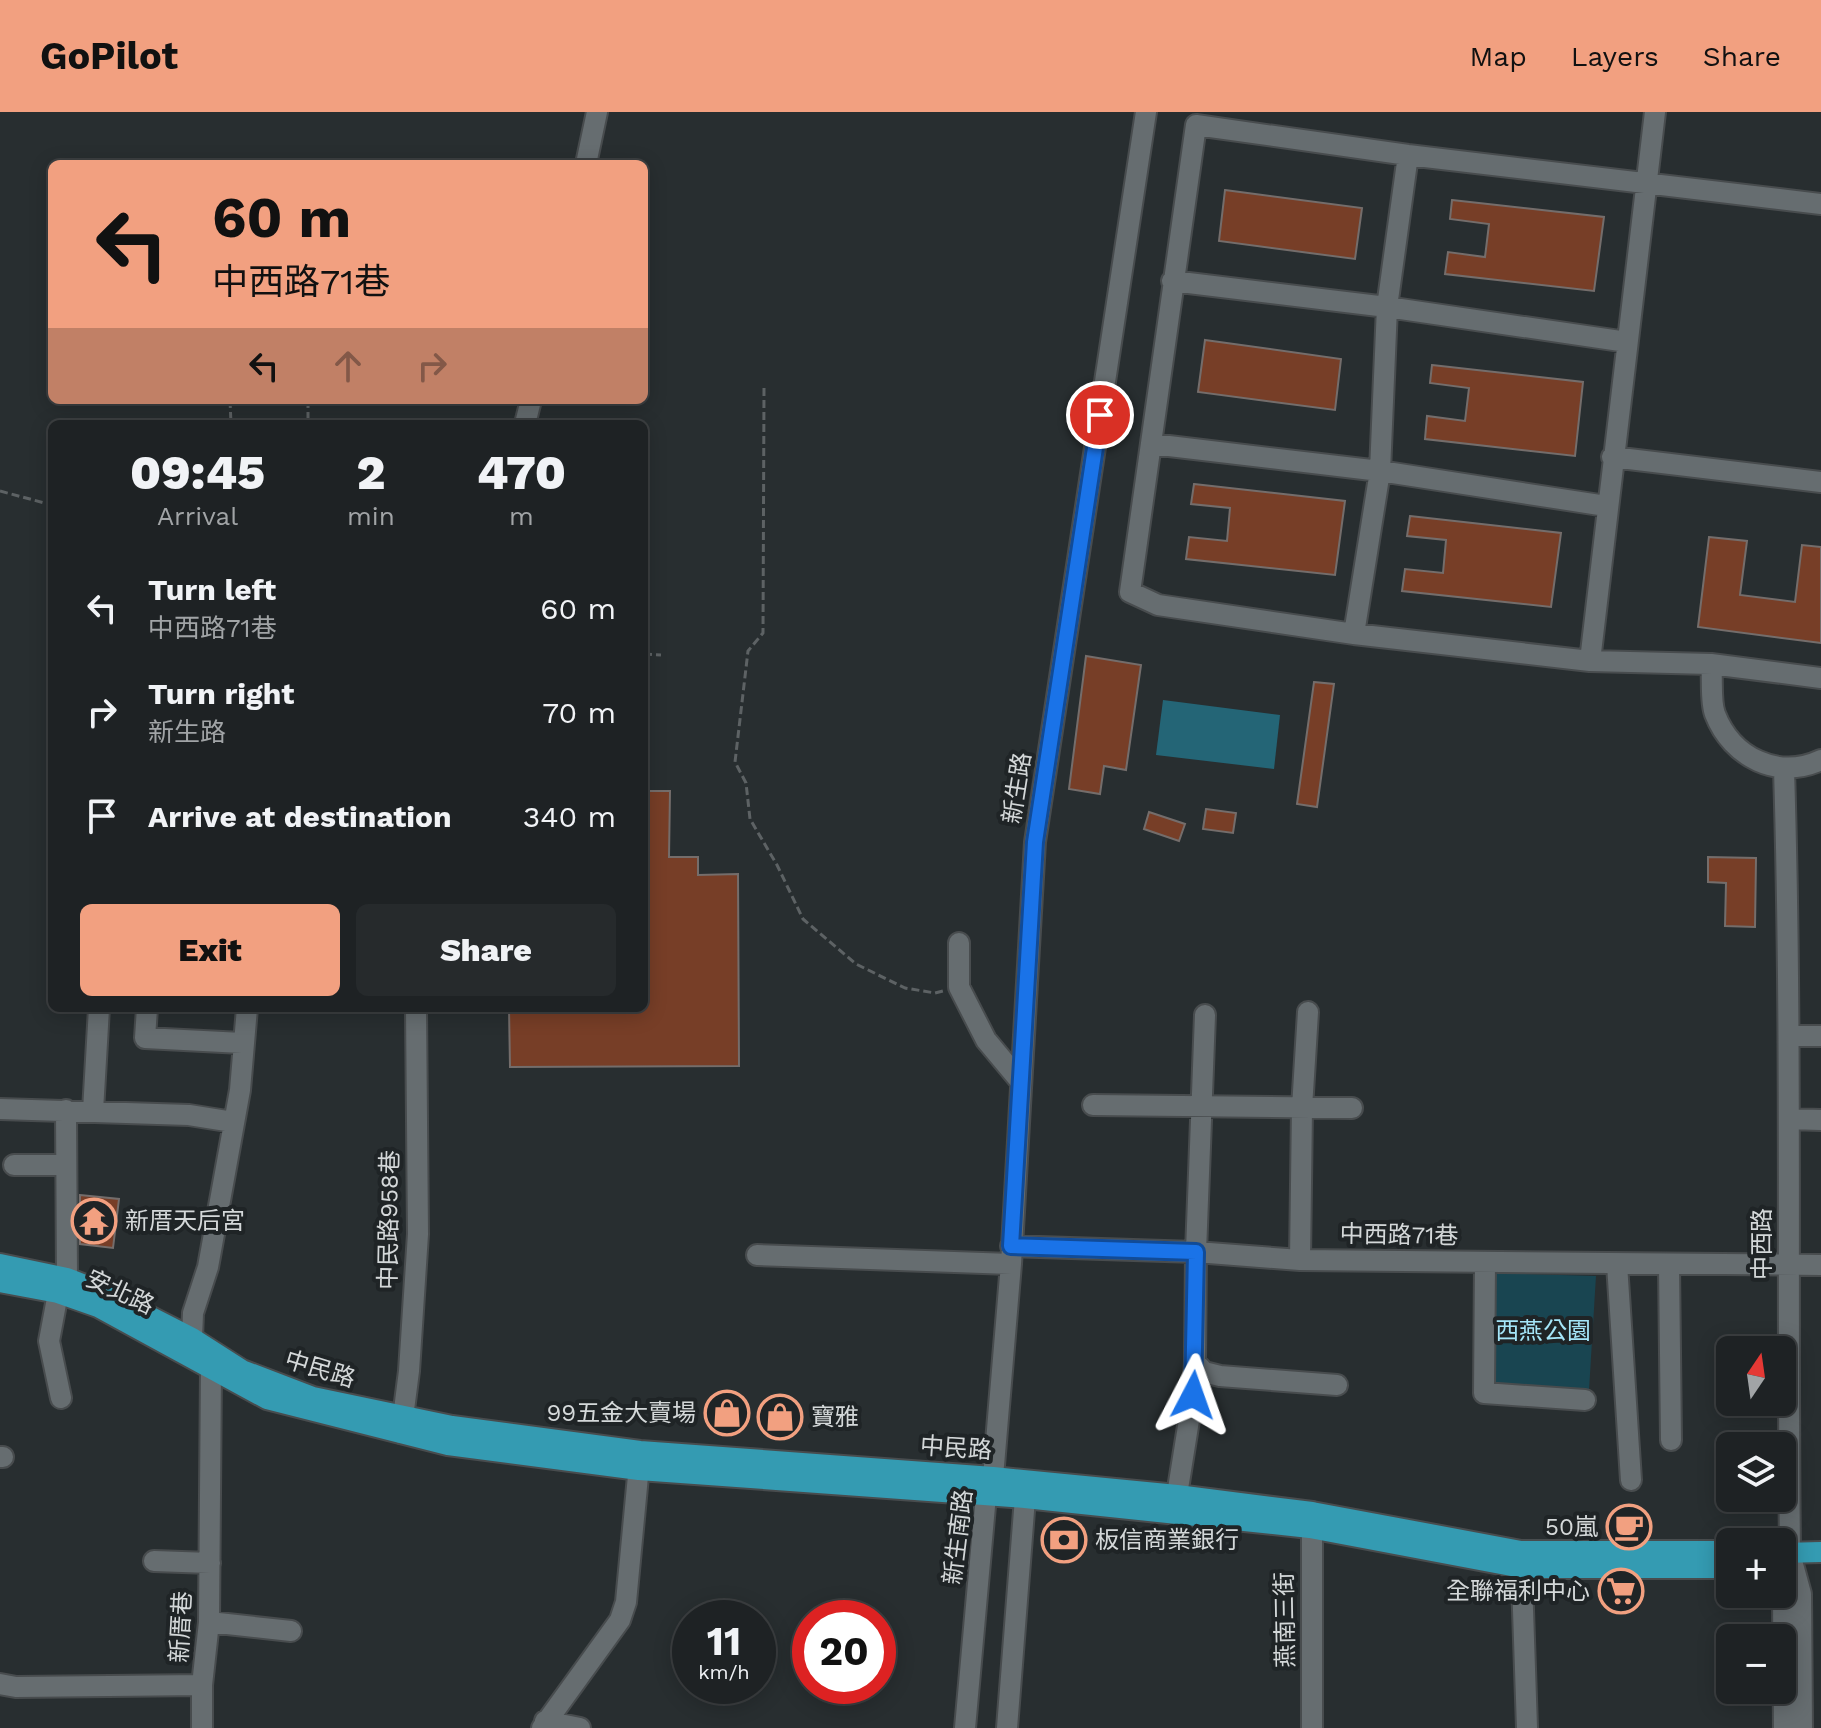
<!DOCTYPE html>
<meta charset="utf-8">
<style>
body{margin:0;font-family:"Work Sans","Noto Sans TC",sans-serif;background:#262a2c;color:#f1f3f6;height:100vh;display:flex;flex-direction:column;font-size:30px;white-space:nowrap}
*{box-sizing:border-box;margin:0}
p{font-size:26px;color:#a1a4a6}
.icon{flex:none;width:44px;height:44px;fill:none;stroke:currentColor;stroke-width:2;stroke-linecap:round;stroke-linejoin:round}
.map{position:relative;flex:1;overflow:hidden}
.side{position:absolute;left:48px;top:308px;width:600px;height:592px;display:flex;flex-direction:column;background:#1e2224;border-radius:12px;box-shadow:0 4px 20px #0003,0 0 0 2px #3c3f41}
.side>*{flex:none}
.guide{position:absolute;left:48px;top:48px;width:600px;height:244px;border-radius:12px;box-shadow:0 4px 20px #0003,0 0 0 2px #3c3f41;background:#f2a080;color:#111;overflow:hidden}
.needle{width:52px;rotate:13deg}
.tools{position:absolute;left:1716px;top:1224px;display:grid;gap:16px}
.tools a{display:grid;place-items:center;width:80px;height:80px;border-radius:12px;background:#1e2224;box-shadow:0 4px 20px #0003,0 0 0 2px #3c3f41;font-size:40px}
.speed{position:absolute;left:672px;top:1488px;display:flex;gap:16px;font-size:40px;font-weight:700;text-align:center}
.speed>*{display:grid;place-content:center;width:104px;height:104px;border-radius:50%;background:#1e2224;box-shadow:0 4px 20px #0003,0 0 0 2px #3c3f41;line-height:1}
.speed small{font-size:20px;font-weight:400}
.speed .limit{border:12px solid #d22;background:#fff;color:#111}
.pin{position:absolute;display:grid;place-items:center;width:68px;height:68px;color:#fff;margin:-34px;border:4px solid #fff;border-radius:50%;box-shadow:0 2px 8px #0007}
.me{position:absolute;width:88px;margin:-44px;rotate:4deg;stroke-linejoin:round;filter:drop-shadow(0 0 6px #0008)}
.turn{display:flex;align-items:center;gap:28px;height:168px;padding:0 32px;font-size:36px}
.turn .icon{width:104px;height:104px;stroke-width:2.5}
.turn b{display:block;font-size:56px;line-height:68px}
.lanes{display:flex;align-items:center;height:76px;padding:0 32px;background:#0003;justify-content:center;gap:40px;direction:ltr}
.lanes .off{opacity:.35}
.eta{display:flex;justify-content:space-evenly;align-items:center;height:136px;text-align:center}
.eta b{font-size:48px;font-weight:800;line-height:56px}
.action{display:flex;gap:16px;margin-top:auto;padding:16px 32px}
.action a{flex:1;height:92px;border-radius:12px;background:#f2a080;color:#111;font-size:32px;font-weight:800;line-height:92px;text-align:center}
.action a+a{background:#262a2c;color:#f1f3f6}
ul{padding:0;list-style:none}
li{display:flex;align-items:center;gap:24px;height:104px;padding:0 32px}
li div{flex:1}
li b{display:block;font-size:30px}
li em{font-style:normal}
header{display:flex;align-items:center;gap:48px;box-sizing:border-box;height:112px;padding:0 40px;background:#f2a080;color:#111}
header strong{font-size:38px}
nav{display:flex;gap:44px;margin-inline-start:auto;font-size:28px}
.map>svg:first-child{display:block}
.green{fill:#194551}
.water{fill:#246576}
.building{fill:#773e27;stroke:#746d6b;stroke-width:2}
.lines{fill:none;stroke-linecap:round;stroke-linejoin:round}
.minor-casing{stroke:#484c4e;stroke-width:24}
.major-casing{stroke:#484c4e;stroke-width:24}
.path{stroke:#5d6264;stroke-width:3;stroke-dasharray:8 4;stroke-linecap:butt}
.minor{stroke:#666d70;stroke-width:20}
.major{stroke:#349bb2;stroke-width:20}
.route-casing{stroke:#114b97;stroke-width:20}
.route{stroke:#1a73e8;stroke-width:14}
.labels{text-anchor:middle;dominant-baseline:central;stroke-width:8;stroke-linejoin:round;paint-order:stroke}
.street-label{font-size:24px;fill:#d4d8d9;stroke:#1f2426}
.poi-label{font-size:24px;fill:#d4d8d9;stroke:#1f2426;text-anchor:start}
.park-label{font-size:24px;fill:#a5e6f9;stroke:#1f2426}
</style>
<header>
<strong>GoPilot</strong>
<nav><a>Map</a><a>Layers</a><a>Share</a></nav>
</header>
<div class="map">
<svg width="1821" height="1616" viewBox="0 0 1821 1616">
<rect width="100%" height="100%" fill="#282e30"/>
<path class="green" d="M1494 1161 1596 1164 1589 1278 1491 1273Z"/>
<path class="water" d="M1163 588 1280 603 1274 657 1156 643Z"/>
<path class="building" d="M1225 78 1362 96 1355 147 1219 129Z
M1452 88 1604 105 1594 179 1445 162 1448 140 1485 145 1489 112 1450 107Z
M1205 228 1341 247 1335 298 1198 280Z
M1432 253 1583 270 1575 344 1425 327 1427 304 1465 309 1469 276 1430 271Z
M1194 372 1345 389 1335 463 1186 447 1189 425 1227 429 1230 396 1191 392Z
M1410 404 1561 421 1551 495 1402 479 1405 457 1443 461 1446 428 1407 424Z
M1709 425 1747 429 1740 483 1795 490 1802 433 1821 435V531L1698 515Z
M1086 544 1141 553 1126 658 1104 654 1100 682 1069 677Z
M1314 570 1334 572 1317 695 1297 692Z
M644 679H670L669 745H698V763L738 762 739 954 510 955 509 896H644Z
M1206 697 1236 701 1233 721 1203 717Z
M1149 700 1185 712 1179 729 1144 717Z
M1708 745 1756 746 1755 815 1725 814 1726 771 1708 770Z
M80 1083 119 1087 113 1136 80 1132Z"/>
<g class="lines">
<g class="minor-casing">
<path id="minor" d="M586 52 597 0
M1821 92 1408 43 1196 13 1130 480 1158 493 1354 522 1590 549 1711 552 1821 566
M1172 169 1387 195 1627 230
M525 312 531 288
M1152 332 1380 359 1606 394
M1612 345 1821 370
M1354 522 1380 359 1387 195 1408 43
M1590 549 1655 0
M1711 552C1713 567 1710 589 1715 602 1732 646 1778 668 1821 648
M1784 657C1792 918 1787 1180 1790 1441L1783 1487 1784 1616
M959 831V875L986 928 1021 970
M147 896 145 926 242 931
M1789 924H1821
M1093 993 1352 996
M0 997 189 1003 233 1010
M93 999 99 896
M1789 1007 1821 1008
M14 1053H66
M1011 1134 1196 1140 1300 1148 1821 1153
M757 1143 1011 1152
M1300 1148 1302 996 1308 900
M1485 1150 1484 1281 1585 1288
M1617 1152 1631 1368
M1669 1153 1671 1328
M1195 1250 1204 1260 1220 1264 1337 1273
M61 1286 49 1229 58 1181 67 1166 66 998
M401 1321 409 1259 418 1122 416 896
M0 1345H3
M1177 1383 1193 1283 1195 1250 1196 1140 1205 903
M1312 1400V1616
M1521 1439 1527 1616
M154 1449 210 1451
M1792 1449 1801 1482 1802 1616
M209 1510 291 1519
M0 1572 16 1575 202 1573 209 1510 211 1256 192 1226 193 1201 208 1155 240 978 247 896
M545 1609 580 1616
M202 1616V1573
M542 1616 620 1508 626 1490 640 1343
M965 1616 986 1383 993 1365 1011 1152 1035 730 1146 0
M1007 1616 1025 1386 1010 1376"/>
</g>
<g class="major-casing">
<path id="major" d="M0 1152 67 1166 100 1179 192 1226 242 1258 313 1285 452 1314 640 1339 993 1365 1177 1383 1312 1400 1521 1439H1730
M0 1170 58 1181 98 1195 267 1287 448 1333 639 1358 1025 1386 1310 1416 1522 1456H1730
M1782 1441 1821 1440"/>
</g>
<path class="path" d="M764 276 763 521 748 539 735 650 746 671 750 707 777 753 803 807 856 852 905 876 935 881 943 879
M230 288 231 312
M308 288V312
M0 379 52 393
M644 542 661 543"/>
<use href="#minor" class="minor"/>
<use href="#major" class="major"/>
</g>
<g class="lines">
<g class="route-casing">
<path id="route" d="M1100 303 1035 730 1011 1134 1196 1140 1193 1283"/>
</g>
<use href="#route" class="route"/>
</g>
<defs>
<g id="temple-ring" transform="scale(2.3)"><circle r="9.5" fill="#1f2426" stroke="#f2a080" stroke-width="1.5"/><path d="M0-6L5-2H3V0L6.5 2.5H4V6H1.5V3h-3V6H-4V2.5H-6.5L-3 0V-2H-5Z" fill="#f2a080"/></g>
<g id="shop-ring" transform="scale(2.3)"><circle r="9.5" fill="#1f2426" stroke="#f2a080" stroke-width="1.5"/><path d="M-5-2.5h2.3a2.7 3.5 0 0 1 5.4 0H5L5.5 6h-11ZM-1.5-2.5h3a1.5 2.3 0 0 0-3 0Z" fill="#f2a080"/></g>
<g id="cafe-ring" transform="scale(2.3)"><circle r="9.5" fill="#1f2426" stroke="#f2a080" stroke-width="1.5"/><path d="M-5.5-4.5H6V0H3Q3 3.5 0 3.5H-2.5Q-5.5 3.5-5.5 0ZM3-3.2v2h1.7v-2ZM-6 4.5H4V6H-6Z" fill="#f2a080"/></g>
<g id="bank-ring" transform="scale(2.3)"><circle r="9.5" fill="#1f2426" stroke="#f2a080" stroke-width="1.5"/><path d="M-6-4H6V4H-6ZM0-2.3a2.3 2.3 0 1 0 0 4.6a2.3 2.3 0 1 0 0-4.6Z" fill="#f2a080"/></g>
<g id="supermarket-ring" transform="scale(2.3)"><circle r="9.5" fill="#1f2426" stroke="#f2a080" stroke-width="1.5"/><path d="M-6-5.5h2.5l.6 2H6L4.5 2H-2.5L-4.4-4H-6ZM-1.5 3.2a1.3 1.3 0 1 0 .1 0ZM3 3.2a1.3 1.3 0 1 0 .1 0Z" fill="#f2a080"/></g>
</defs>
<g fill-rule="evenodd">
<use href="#temple-ring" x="94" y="1109"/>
<use href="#shop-ring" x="727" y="1301"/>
<use href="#shop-ring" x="780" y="1305"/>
<use href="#cafe-ring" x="1629" y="1415"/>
<use href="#bank-ring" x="1064" y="1428"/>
<use href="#supermarket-ring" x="1621" y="1479"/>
</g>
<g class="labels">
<g class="street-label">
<text transform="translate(1017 676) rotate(-81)">新生路</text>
<text transform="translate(389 1108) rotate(-89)">中民路958巷</text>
<text transform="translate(1399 1123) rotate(1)">中西路71巷</text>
<text transform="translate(1762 1132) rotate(-90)">中西路</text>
<text transform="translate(120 1180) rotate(25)">安北路</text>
<text transform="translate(320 1257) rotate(17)">中民路</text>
<text transform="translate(956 1336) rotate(4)">中民路</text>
<text transform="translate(958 1425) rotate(-83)">新生南路</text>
<text transform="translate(1285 1508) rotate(-91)">燕南三街</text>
<text transform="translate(181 1515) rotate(-87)">新厝巷</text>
</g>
<g class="poi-label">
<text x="125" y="1109">新厝天后宮</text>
<text x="696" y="1301" text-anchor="end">99五金大賣場</text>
<text x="811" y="1305">寶雅</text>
<text x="1598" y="1415" text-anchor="end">50嵐</text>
<text x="1095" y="1428">板信商業銀行</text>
<text x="1590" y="1479" text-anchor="end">全聯福利中心</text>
</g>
<g class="park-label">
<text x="1543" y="1219">西燕公園</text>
</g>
</g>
</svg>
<div class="tools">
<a><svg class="needle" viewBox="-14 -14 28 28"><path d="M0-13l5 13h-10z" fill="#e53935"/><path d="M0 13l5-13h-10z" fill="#a1a4a6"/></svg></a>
<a><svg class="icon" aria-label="layers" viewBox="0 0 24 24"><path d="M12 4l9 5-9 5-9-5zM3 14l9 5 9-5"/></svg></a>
<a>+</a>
<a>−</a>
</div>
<div class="speed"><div>11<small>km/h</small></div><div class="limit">20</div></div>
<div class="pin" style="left:1100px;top:303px;background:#d93025"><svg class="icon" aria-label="arrive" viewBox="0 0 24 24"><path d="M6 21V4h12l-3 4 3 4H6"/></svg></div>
<svg class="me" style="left:1193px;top:1283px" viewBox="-20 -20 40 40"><path d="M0-17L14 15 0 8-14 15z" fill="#1a73e8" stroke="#fff" stroke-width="4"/></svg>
<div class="guide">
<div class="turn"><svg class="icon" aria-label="left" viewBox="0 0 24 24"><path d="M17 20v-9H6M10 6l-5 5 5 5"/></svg><div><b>60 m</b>中西路71巷</div></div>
<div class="lanes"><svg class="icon" aria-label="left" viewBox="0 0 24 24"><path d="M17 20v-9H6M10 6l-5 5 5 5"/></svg><svg class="icon off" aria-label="ahead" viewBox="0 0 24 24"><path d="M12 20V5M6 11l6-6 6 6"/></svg><svg class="icon off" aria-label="right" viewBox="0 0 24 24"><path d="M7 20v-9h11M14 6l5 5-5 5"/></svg></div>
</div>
<section class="side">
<div class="eta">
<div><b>09:45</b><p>Arrival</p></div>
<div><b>2</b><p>min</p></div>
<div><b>470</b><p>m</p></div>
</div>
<ul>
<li><svg class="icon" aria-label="left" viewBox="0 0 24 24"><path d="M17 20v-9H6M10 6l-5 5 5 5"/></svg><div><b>Turn left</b><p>中西路71巷</p></div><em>60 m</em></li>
<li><svg class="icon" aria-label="right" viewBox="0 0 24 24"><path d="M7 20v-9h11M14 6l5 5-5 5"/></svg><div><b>Turn right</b><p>新生路</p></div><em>70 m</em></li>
<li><svg class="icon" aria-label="arrive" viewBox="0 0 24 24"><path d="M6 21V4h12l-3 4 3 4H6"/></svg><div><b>Arrive at destination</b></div><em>340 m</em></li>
</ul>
<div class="action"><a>Exit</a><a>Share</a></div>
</section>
</div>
